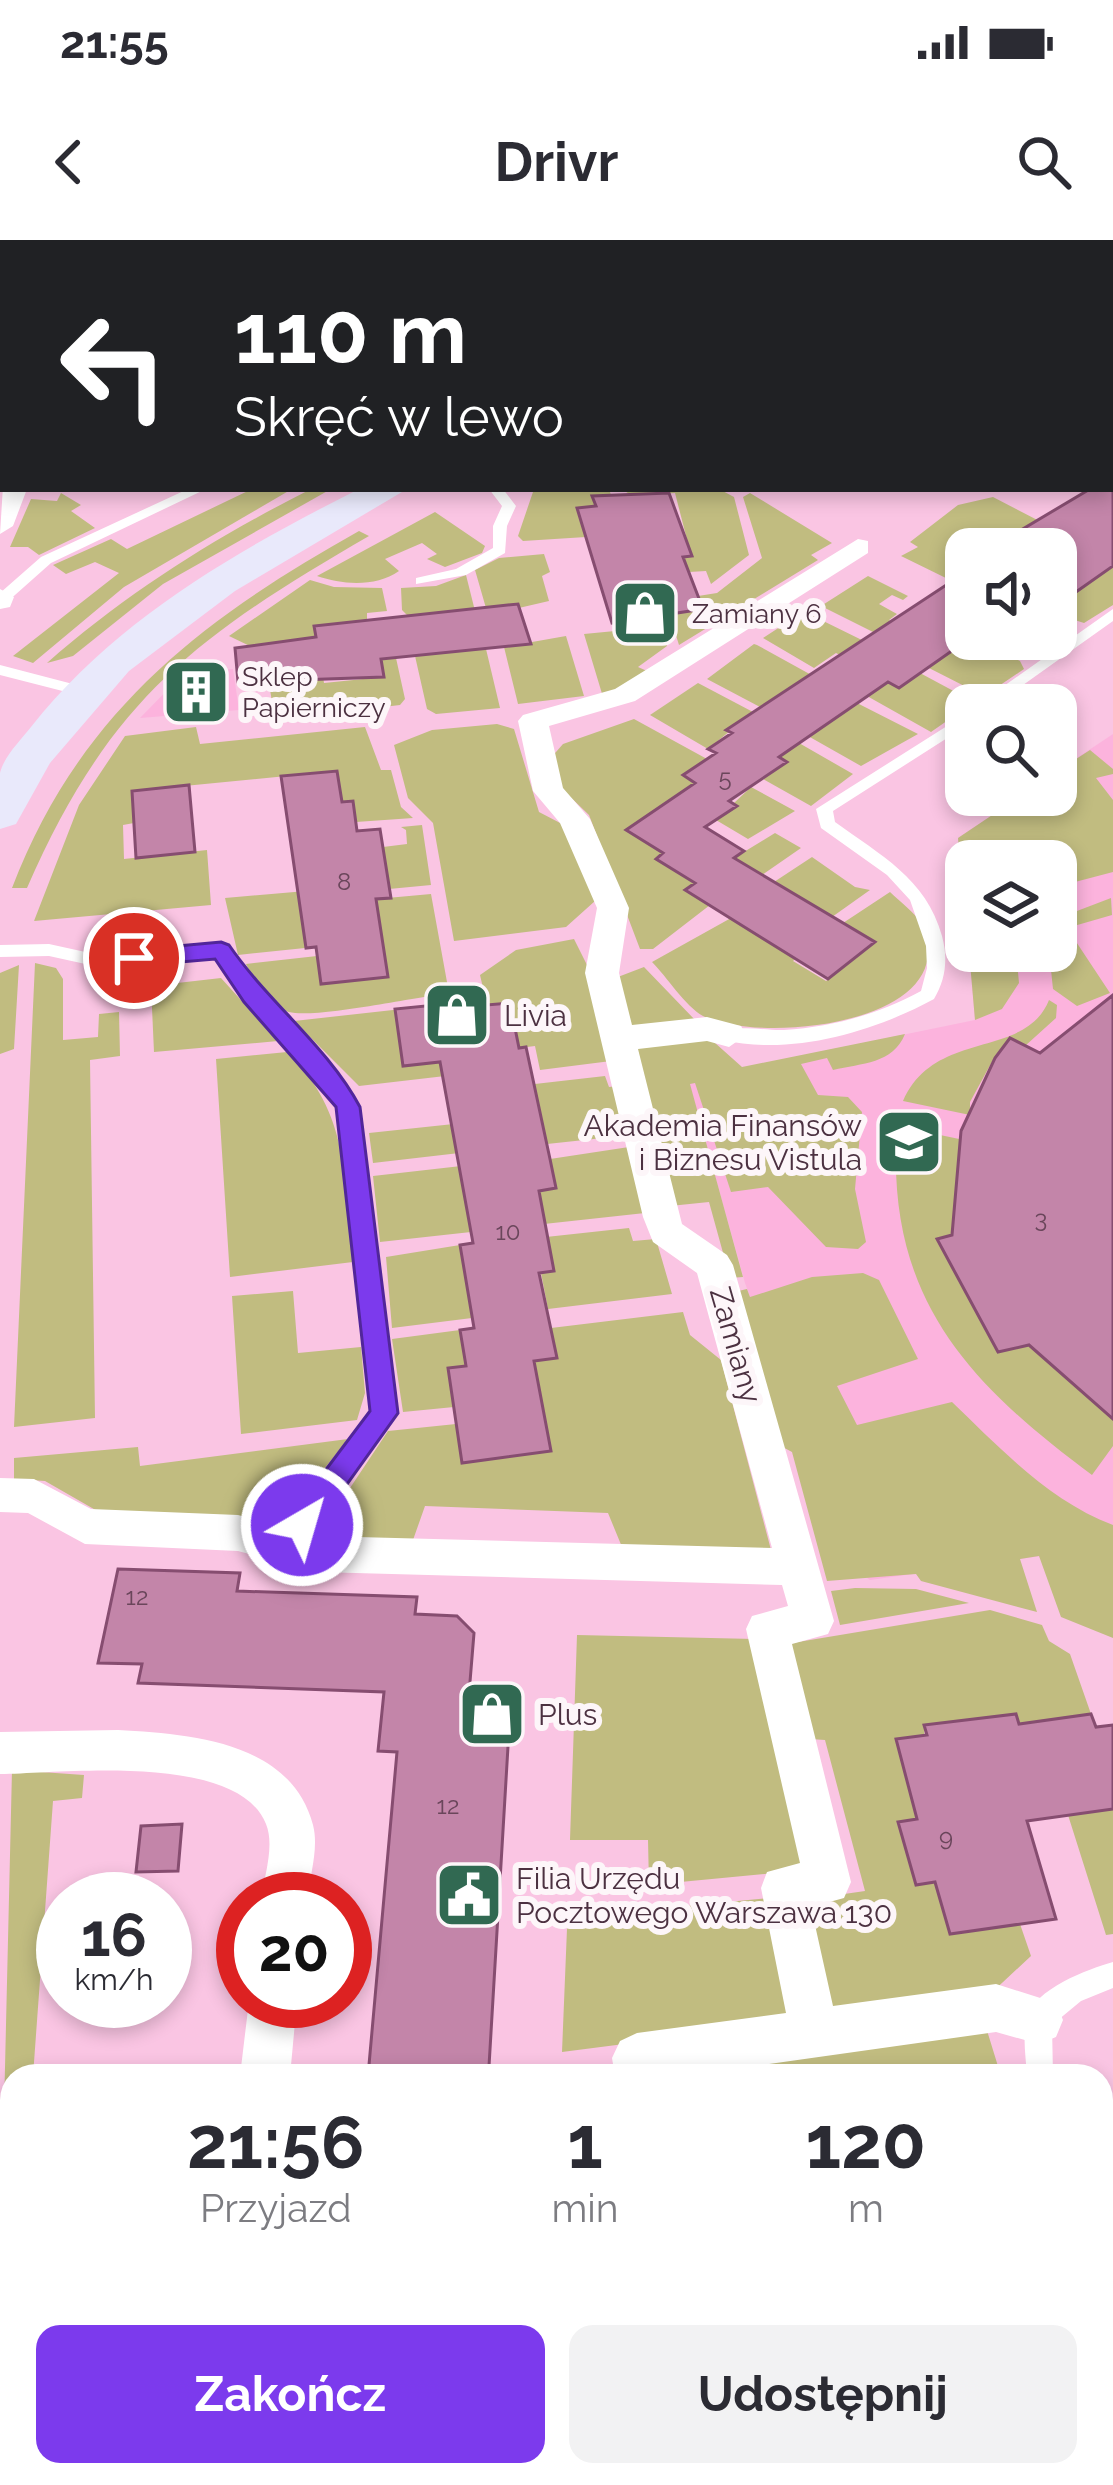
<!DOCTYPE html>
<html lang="pl">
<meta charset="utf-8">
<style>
body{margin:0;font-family:Raleway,sans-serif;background:#f2f2f3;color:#2b2b33;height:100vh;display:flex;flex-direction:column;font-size:45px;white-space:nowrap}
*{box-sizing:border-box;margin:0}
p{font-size:39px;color:#7c7c81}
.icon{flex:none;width:66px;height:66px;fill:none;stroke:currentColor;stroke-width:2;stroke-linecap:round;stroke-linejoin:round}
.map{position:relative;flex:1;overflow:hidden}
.details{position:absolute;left:0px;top:1824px;width:1113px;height:423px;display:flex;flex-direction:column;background:#fff;border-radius:36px 36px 0 0;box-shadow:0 6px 18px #0003}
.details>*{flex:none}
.guide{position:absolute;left:0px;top:0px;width:1113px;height:252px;box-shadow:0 6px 18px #0003;background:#202124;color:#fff;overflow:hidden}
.tools{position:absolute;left:945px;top:288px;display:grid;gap:24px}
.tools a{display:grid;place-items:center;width:132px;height:132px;border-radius:24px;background:#fff;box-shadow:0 6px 18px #0003;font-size:60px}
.speed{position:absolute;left:36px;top:1632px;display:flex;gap:24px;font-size:60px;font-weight:700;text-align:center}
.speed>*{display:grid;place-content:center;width:156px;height:156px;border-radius:50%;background:#fff;box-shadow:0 6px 18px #0003;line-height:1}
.speed small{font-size:30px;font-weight:400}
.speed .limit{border:18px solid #d22;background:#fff;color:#111}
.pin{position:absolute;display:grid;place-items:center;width:102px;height:102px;color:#fff;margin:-51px;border:6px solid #fff;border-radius:50%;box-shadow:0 3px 12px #0007}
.me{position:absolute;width:132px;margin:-66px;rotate:38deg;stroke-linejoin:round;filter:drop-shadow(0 0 9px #0008)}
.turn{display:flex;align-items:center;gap:42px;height:252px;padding:0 36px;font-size:54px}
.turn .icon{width:156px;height:156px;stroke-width:2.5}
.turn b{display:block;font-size:84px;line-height:102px}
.eta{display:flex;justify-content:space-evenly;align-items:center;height:204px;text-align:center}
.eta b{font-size:72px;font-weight:700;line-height:84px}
.cta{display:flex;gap:24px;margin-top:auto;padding:24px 36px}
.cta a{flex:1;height:138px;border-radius:24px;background:#7c3aed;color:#fff;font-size:48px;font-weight:700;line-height:138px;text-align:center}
.cta a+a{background:#f2f2f3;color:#2b2b33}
.status{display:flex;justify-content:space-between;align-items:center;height:84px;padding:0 60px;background:#fff;direction:ltr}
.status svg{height:33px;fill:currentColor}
header{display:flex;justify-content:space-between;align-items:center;height:156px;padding:0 36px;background:#fff;font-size:54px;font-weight:700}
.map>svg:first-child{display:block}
.built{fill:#fcb3dd}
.green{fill:#c1bc80}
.building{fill:#c385a9;stroke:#864d70;stroke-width:3}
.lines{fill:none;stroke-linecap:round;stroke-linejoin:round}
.lane{fill:#fff;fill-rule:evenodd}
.street{fill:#fff;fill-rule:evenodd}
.secondary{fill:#e9e9fb;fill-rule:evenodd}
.route{fill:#7c3aed;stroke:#51269a;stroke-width:3}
.labels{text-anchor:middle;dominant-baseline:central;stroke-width:12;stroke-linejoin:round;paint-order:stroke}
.number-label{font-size:24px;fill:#6a465b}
.far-poi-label{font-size:27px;fill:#4c3141;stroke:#fdf6f9;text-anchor:start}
.poi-label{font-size:30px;fill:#4c3141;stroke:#fdf6f9;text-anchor:start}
.street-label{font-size:30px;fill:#4c3141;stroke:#fdf6f9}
</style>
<div class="status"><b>21:55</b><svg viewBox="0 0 49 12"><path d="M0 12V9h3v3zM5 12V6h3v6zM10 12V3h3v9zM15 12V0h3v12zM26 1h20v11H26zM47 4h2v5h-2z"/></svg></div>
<header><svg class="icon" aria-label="back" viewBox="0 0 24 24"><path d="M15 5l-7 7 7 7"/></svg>Drivr<svg class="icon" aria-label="search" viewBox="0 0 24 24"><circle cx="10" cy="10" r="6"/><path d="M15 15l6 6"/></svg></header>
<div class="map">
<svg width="1113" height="2245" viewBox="0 0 1113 2245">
<rect width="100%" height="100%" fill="#fac5e3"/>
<path class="built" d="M233 429 239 470 140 478 183 434Z
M1113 494V1306L870 1340 846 1323 745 1043 688 839 975 780 969 711H1056V621H966V682L958 598 1022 555H1056V532Z"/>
<path class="green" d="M252 249H292L124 347 33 423 13 416 119 333 95 322 66 334 53 325 111 299 127 309Z
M311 249H331L163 344 73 416 47 423C128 352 214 298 311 249Z
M534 249H609L611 255 593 256 596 266 577 268 586 297 523 301 518 296Z
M621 249H719L734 257 749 315 711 344 706 331 689 332 684 317 691 315 675 253 633 256Z
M61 253 81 265 71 271 95 288 39 315 28 307H10L31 259 57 261Z
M750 253 832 303 811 315 818 320 679 405 669 373 702 369 698 356 717 353 762 318 743 257Z
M993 257 1113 319V365L1084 383 1056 374V309H966V331L952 341 901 316 918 307 910 302 958 265Z
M435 272 485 306 482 313 445 327 427 319 437 314 422 303 385 319 399 331C376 347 343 345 317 336Z
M359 291 369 296C195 397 109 460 27 648H12C79 473 200 380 359 291Z
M544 314 550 332 542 336 549 361 488 375 475 330 499 318Z
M466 335 475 371 409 377 402 370 401 348 436 346Z
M868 336 908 356 903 360 892 355 879 364 897 374 889 380 899 386 883 397 821 366Z
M310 340 334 347 382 348 387 371 367 373V381L315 386 324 443 383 437 381 419 396 418 405 459 400 465 275 480 264 413 229 396Z
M803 372 809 374 872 405 850 420 836 413 814 428 763 398Z
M659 379 667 406 638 427 647 431 603 457 584 394 615 391 613 383Z
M566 396 584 456 518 464 504 407Z
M966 399H978L1020 421 1024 429 984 456 927 427Z
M754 404 757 405 815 437 760 467 707 439Z
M486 409 500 468 436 474 427 469 415 416Z
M920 433 974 462 931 492 867 456 888 442Z
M698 443 753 472 708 509 650 475Z
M857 463 918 494 861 526 808 496Z
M634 479 707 519 684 535 695 543 626 590 663 613 657 619 695 643 686 650 710 665 653 709H640L589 575 562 549 549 520 563 504Z
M497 484 514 489 539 572 564 585 595 661 566 687 454 701 433 583 408 558 394 505 432 490Z
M196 487 200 504 365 487 381 530H391L401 567 413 578 356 582 342 562 337 531 133 551 134 583 123 585 124 619 207 610 211 665 34 681 79 565 125 496Z
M799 503 853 534 811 566 763 539 786 523 779 517Z
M1090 510 1113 529V534L1096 538 1113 560V632L1056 647V621H966V682L958 598 1022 555H1056V532Z
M751 547 795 571 748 599 716 580Z
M422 585 431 645 389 649 383 607 407 604 406 590 401 587Z
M775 593 801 608 762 635 734 618Z
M812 617 855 647 870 650 832 677 774 642Z
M306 651 305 708 238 715 225 658Z
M890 652C899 661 916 673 922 685 966 784 760 805 703 776 685 766 667 737 652 722L731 678 800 714 793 721 826 741 874 703 843 683Z
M431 654 449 753C417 757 314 779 289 772 271 767 253 740 246 724L317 716 322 744 387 737 376 659Z
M1111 658 1112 675 1067 688 1110 753 1077 766 1053 749 1049 711H1056V679Z
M574 699 589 729 611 821 540 830 535 806 519 808 487 765 480 735 516 710Z
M969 711H1016L1019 743 1002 769 975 780Z
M35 723 56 728 63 739V800L98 797 99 774 119 772 120 816 90 820 95 1178 14 1187Z
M19 725 14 809 0 814V733Z
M644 727 696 781 630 787 610 740Z
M221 738 278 801 154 812 151 746Z
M1049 760 1057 765 1056 778 1025 806 994 818 970 862V875L903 861C935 788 1025 820 1049 760Z
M411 768 396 776 403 826 439 821 471 833 359 846 294 781Z
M705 794 742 827 905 794C893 824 862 823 833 830L827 818 801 824 818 855 848 857 862 872 855 949 866 1002 858 1009 826 1007 768 947 731 952 695 843 690 844 743 1037 730 1038 709 962 670 966 634 805Z
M287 812C351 874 343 939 353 1022L230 1037 216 819Z
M605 836 609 847 618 846 631 895 547 904 540 872 526 845Z
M463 883 468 912 373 923 369 893Z
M897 886 964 900 959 912 972 990 937 1000 998 1112 1035 1104 1054 1128 1113 1178V1206L1092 1235C965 1141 885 1055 897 886Z
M629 907 645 973 544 984 538 951 556 948 550 919Z
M470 925 471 992 380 1002 373 936Z
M629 988 633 1001 656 999 672 1054 548 1069 541 1033 546 997Z
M460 1005 472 1078 392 1088 386 1017Z
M863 1033 879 1040 918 1119 837 1146 857 1185 952 1162C1000 1208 1049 1261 1113 1285V1398L1061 1377 1039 1316 1020 1319 1037 1372 921 1341 916 1334 827 1341 792 1212 775 1203 734 1052 747 1049 750 1057 812 1037Z
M293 1051 298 1113 361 1107 365 1153 357 1180 241 1194 232 1056Z
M683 1072 690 1095 721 1120 771 1310 622 1307 608 1273 425 1266 413 1300 341 1298 335 1290 338 1266 388 1191 456 1184 463 1223 550 1211 534 1121 557 1117 551 1088Z
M460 1090 466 1126 448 1129 454 1167 403 1172 392 1099Z
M348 1199 296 1264 266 1278 99 1272 45 1241 14 1239V1218L138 1207 140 1226Z
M855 1348 916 1349 969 1363 840 1385 831 1351Z
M990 1370 1042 1385 1049 1401 1070 1414 1091 1474 1019 1484 1015 1474 925 1485 917 1579 898 1583 915 1645 935 1642 950 1694 1020 1684 1031 1716 987 1757 824 1781 796 1661 865 1651 825 1500 810 1499 786 1404Z
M577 1395 755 1399 805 1630 649 1645 648 1600H570Z
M12 1530 84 1535 82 1558 53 1561 33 1836H12V2038L0 2040Z
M1113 1569V1694L1106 1695 1068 1575Z
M770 1658 795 1782 562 1812 568 1664 674 1667Z
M985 1784 1001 1836H659Z
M12 2130V2235H210L211 2245H0V2132Z
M342 2235H527L528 2245H342Z
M564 2235H701L703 2245H566Z"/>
<path class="building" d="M1113 235V326L1056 366V309H989L1090 249H1110Z
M669 253 692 316 683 317 703 369 612 383 577 268 596 266 592 256Z
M966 332V401L899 448 888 442 779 517 787 522 729 561 737 566 705 587 744 611 734 618 875 702 828 739 685 650 695 643 656 619 663 613 626 590 695 543 683 535 716 513 708 509 732 493 726 490Z
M518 364 531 404 381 419 384 437 238 442 235 408 316 397 314 386Z
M337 531 342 562 353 561 357 591 380 589 391 658 376 659 388 737 321 744 316 707 306 708 281 536Z
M189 545 195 612 136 618 132 551Z
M1113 755V1179L1029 1105 998 1112 937 999 952 995 961 891 995 818 1010 798 1040 813Z
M485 760 487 765 510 763 519 808 526 807 550 919 556 948 539 951 554 1031 539 1033 557 1118 534 1121 551 1211 462 1223 448 1128 466 1126 460 1090 474 1088 460 1005 473 1003 440 822 403 826 395 769Z
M118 1329 240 1333 237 1351 417 1357 415 1374 457 1376 474 1393 469 1454 511 1456 489 1826 478 1836H368L397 1512 378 1511 384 1452 138 1443 142 1424 98 1423Z
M1016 1474 1019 1484 1091 1474 1096 1487 1113 1485V1569L1027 1581 1056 1679 950 1694 935 1642 916 1645 898 1582 917 1579 896 1499 927 1495 924 1485Z
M182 1584 178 1631 136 1632 141 1586Z"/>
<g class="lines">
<path class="lane" d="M533 0H548L551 3H536Z
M188 249H206L51 323 6 363 0 364V353L41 317Z
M489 249H503L516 266 507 286 505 313 466 335 416 344V338L456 329 493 308V286L502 266Z
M1113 369V381L995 465H977Z
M0 425 92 449 94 452 86 457 0 435Z
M966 474V486L833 571 835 582C880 615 926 638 942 696 948 718 946 739 934 759 873 792 792 816 722 800L720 795C734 783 765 791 784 790 833 787 878 774 921 751L927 728 926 706 910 660 887 635 821 588 816 569Z
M49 704 99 715 227 706 258 746 327 821 357 867 395 1173 309 1291 301 1294 293 1291 290 1284 293 1277 373 1171 339 867C305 811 253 771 216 717L99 727 49 716 0 717V705Z
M1113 1722V1748L1081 1761 1052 1785 1053 1836H1027C1026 1818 1022 1795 1027 1778 1034 1749 1088 1729 1113 1722Z"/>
<path class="street" d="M3 246 27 249 13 286 0 294Z
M858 299 868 301V313L635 461 549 486 563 548 590 579 629 668 619 733 632 785 707 777 741 786 746 795 729 807 707 801 638 809 682 984 727 1015 733 1025 834 1381 828 1394 792 1404 851 1642 844 1658 811 1667 833 1766 996 1744 1056 1763 1063 1780 1056 1797 1039 1804 996 1792 683 1836H615L612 1818 620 1801 637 1793 786 1773 761 1648 767 1632 800 1623 746 1389 752 1376 788 1366 782 1345 319 1332 238 1311 85 1304 28 1273 0 1272V1238L34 1239 91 1269 238 1275 319 1296 772 1308 697 1033 653 1002 643 977 585 733 597 668 560 583 533 551 518 481 523 475 615 449Z
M0 349 14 357 10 367 0 369Z
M118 1490C190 1494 291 1501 313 1585 319 1608 310 1636 307 1659H261C264 1637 275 1606 266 1584 237 1512 63 1533 0 1534V1492Z
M249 1761H297L290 1836H240Z
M12 2043V2095L0 2097V2045Z
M690 2235H746L748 2245H692Z"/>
<path class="secondary" d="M852 0H889L849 3Z
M903 0H940L900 3Z
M1015 0H1053L1056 3H1018Z
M1071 0H1109L1112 3H1074Z
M359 249H407L235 351 129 431 50 523 16 584 0 589C0 572 0 549 0 533 4 516 21 500 31 487 116 379 238 310 359 249Z"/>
</g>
<path class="route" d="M221 702 229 705C268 762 328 807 360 867L398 1173 312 1293 302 1297 287 1285 291 1276 370 1171 336 867 244 762 215 719 134 726 122 718 134 710Z"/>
<defs>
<g id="shop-square" transform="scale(3.45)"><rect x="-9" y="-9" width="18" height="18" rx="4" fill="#316952" stroke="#fdf6f9"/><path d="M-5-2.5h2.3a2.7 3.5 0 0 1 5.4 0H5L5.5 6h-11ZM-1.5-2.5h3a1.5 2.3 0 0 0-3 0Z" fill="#fff"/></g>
<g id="building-square" transform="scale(3.45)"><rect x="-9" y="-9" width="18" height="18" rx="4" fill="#316952" stroke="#fdf6f9"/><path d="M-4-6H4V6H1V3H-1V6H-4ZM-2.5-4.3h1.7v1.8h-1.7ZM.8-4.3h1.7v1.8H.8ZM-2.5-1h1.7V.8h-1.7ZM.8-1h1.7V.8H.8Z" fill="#fff"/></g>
<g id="university-square" transform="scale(3.45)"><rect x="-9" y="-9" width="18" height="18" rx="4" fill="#316952" stroke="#fdf6f9"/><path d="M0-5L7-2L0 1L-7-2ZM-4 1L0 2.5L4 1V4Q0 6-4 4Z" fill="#fff"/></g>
<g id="civic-square" transform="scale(3.45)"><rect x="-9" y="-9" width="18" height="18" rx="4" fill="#316952" stroke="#fdf6f9"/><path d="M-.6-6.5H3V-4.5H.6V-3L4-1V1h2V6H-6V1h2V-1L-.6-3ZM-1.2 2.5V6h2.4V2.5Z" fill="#fff"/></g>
</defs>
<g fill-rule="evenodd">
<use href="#shop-square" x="645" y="373"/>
<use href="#building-square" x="196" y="452"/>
<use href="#shop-square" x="457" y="775"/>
<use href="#university-square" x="909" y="902"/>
<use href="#shop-square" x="492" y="1474"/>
<use href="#civic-square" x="469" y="1655"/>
</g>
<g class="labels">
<g class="number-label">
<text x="725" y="537">5</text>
<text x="344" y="641">8</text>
<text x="1041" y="978">3</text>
<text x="508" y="991">10</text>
<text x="137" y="1356">12</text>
<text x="448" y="1565">12</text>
<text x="946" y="1597">9</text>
</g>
<g class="far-poi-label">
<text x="692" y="373">Zamiany 6</text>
<text x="242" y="436">Sklep<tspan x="242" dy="31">Papierniczy</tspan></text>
</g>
<g class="poi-label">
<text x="504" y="775">Livia</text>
<text x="862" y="885" text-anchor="end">Akademia Finansów<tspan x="862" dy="34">i Biznesu Vistula</tspan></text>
<text x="538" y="1474">Plus</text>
<text x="516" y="1638">Filia Urzędu<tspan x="516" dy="34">Pocztowego Warszawa 130</tspan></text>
</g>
<g class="street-label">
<text transform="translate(736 1105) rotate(74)">Zamiany</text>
</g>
</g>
</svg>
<div class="tools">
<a><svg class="icon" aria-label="sound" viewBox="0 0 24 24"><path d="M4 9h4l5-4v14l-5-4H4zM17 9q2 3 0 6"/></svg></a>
<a><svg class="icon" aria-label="search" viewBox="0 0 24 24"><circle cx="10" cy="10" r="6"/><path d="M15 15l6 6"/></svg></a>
<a><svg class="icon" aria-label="layers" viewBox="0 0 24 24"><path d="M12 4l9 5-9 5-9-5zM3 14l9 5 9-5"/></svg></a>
</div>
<div class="speed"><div>16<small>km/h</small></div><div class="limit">20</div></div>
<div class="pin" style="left:134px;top:718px;background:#d93025"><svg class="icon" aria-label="arrive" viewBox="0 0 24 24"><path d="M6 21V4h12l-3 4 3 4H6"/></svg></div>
<svg class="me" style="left:302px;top:1285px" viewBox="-20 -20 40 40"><circle r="17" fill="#7c3aed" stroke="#fff" stroke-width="3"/><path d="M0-11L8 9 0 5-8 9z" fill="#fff"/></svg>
<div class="guide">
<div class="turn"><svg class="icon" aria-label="left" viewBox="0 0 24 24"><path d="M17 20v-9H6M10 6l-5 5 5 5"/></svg><div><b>110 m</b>Skręć w lewo</div></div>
</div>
<section class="details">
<div class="eta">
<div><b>21:56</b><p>Przyjazd</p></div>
<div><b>1</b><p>min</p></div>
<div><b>120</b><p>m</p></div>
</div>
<div class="cta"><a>Zakończ</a><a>Udostępnij</a></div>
</section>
</div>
